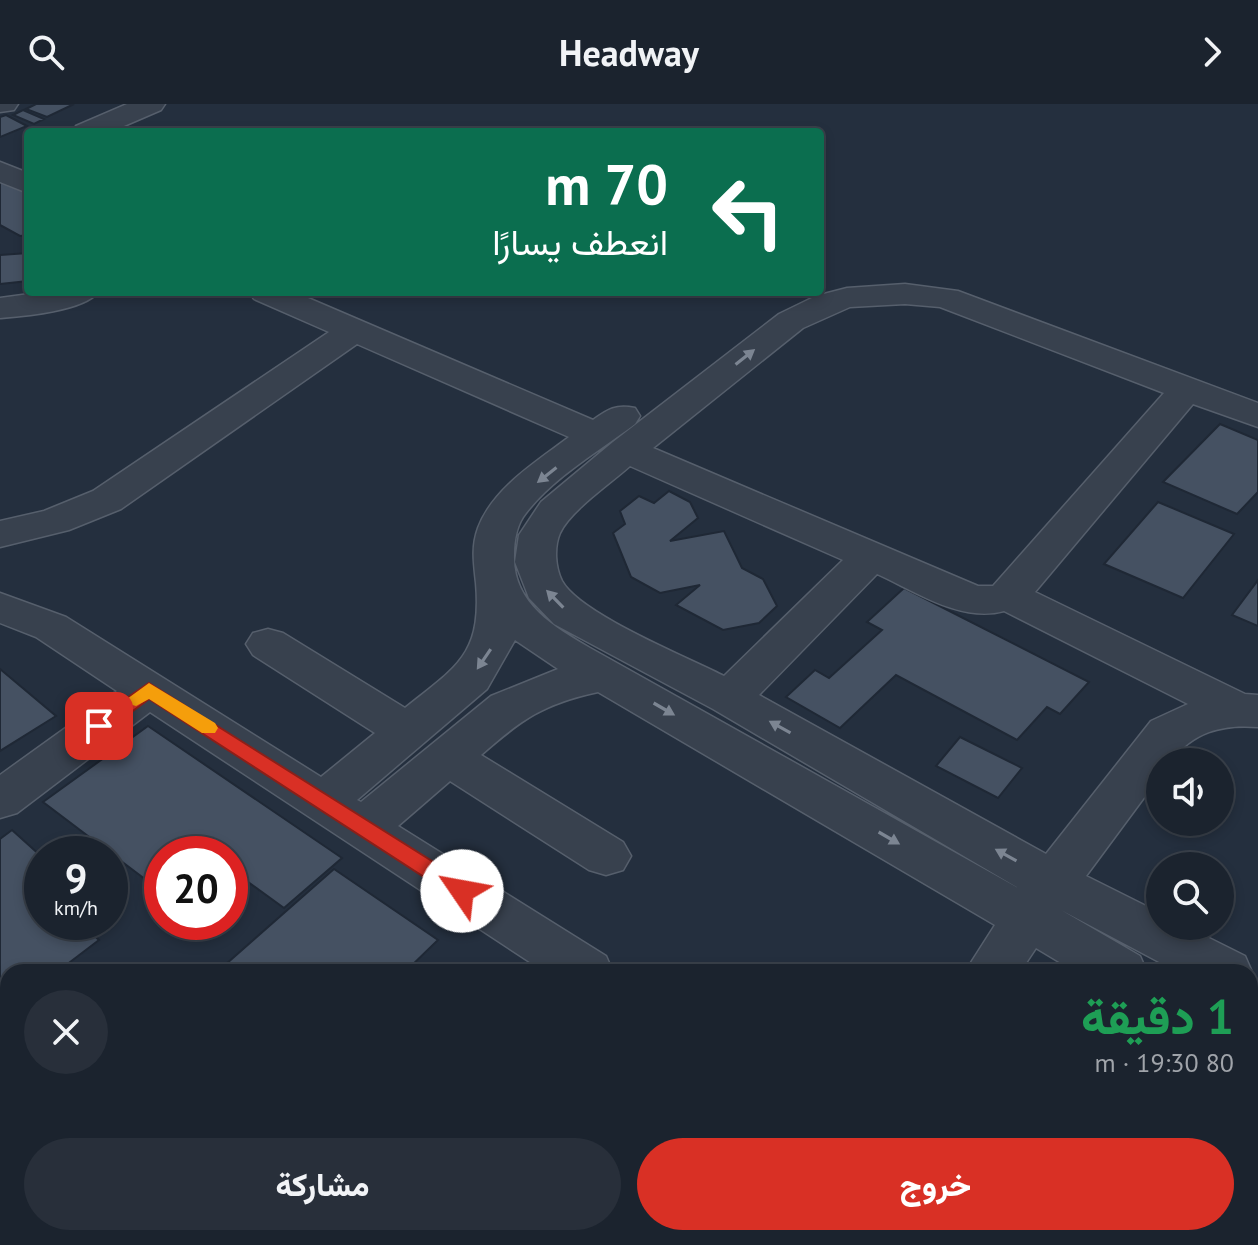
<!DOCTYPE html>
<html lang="ar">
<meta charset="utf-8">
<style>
body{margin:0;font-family:"PT Sans",Vazirmatn,sans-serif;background:#282f3a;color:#f1f3f6;direction:rtl;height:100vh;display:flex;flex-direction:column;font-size:30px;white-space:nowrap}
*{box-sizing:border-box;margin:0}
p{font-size:26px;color:#a0a4aa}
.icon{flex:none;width:44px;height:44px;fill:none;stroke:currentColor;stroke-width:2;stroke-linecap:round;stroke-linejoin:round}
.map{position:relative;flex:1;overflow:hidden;direction:ltr}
.drawer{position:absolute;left:0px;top:860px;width:1258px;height:282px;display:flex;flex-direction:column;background:#1b232e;border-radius:24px 24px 0 0;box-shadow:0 4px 12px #0003,0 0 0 2px #39404a;direction:rtl}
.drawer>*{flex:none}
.hud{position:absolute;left:24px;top:24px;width:800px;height:168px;border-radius:8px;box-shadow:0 4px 12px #0003,0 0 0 2px #39404a;direction:rtl;background:#0b6e4f;color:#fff;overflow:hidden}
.tools{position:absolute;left:1146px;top:644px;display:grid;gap:16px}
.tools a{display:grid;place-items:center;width:88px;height:88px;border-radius:50%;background:#1b232e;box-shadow:0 4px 12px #0003,0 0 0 2px #39404a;font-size:40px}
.speed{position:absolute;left:24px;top:732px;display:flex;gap:16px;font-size:40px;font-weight:700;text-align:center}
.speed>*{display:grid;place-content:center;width:104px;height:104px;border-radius:50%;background:#1b232e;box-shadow:0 4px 12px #0003,0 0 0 2px #39404a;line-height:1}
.speed small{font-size:20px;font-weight:400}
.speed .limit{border:12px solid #d22;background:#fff;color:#111}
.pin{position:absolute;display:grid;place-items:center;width:68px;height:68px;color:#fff;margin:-34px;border-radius:16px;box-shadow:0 4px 12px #0006}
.me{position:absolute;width:88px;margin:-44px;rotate:303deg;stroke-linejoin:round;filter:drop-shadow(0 0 6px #0008)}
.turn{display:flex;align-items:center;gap:28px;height:168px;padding:0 24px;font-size:36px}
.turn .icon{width:104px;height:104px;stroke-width:2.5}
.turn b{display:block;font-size:56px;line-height:68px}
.round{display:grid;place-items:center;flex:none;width:84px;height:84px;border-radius:42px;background:#282f3a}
.headline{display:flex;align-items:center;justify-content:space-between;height:136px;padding:0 24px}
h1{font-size:48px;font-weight:800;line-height:60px;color:#1e9e55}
.primary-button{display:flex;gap:16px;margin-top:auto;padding:16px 24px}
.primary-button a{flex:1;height:92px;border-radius:48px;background:#d93025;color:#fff;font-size:32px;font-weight:800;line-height:92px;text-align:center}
.primary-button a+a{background:#282f3a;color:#f1f3f6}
header{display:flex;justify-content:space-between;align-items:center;height:104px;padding:0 24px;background:#1b232e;font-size:36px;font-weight:800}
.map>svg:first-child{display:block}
.green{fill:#263c3f}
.building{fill:#455162;stroke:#1f2835;stroke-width:2}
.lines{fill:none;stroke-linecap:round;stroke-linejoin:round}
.minor-casing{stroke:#565f6c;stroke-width:3}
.minor{fill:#38414e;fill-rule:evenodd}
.oneway{fill:#7c8592}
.route{fill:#d93025;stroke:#8d1f18;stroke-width:2}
.slow{fill:#f59e0b}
</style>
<header><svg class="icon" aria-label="forward" viewBox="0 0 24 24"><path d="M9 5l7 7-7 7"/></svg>Headway<svg class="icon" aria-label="search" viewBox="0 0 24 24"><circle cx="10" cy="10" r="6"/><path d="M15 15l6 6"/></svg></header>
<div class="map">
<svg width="1258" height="1141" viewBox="0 0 1258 1141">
<rect width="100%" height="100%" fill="#242f3e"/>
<path class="green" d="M1250 980 1258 981V1141H943L947 1134H1250Z"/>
<path class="building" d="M36 0H74L47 13 26 5Z
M23 6 44 15 34 20 13 11Z
M6 11 27 22 0 33V13Z
M0 75 28 89V131L20 132 0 121Z
M28 149V177L0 180V151Z
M1220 320 1258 336V388L1237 410 1163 378Z
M669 387 690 398 698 414 670 437 724 427 742 464 763 475 777 502 759 519 723 526 676 501 700 481 660 489 631 473 613 429 625 420 620 407 639 392 654 399Z
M1158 398 1234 430 1183 494 1104 460Z
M1258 476V522L1232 511Z
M904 484 1089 578 1060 610 1047 603 1017 636 896 571 840 624 786 593 815 566 829 574 882 526 867 518Z
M0 565 56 612 0 647Z
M148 622 342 754 284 804 237 770 230 776V750H162V788L43 698Z
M960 633 1022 664 998 694 936 662Z
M12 726 42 753V818H79L99 836 57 868H8V1066L0 1057V735Z
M334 765 438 836 405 868H217Z
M72 1134H124L116 1141H78Z"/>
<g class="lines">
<g class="minor-casing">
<path id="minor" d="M0 0H18L14 6 0 8Z
M127 0H165L161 6 110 28H72L76 22Z
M0 58 28 69V89L0 78Z
M905 180 958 187 1258 299V323L1193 300 1035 488 1245 590 1258 591V623C1221 620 1193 628 1170 658H1160V672L1086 772 1160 809V822H1185L1245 852 1252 868 1250 872V868H1178L1061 806 1140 852 1147 868H1076L1036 844 1020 868H965L995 821 598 588C543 600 522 615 481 651L623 738 631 752 623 766 606 771 589 766 450 677 398 722 606 852 613 868H545L150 608 17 709 0 714V671L117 587 36 533 0 519V489L66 513 321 673 375 629 253 551 246 540 253 529 268 525 283 529 405 604C457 562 482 551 476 479 474 460 471 443 478 424 493 384 536 358 569 333L357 240 121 405 69 426 0 443V417L44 407 93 387 329 228 254 195 249 188H294L593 316C608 305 616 300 635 304L640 312 635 320C599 347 554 373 526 409 517 420 514 436 514 450 512 499 553 522 590 544L1020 785 713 605 554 520 529 494 515 458 519 431 541 398 613 338 779 210 816 192 847 184ZM905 200 940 203 1164 289 993 482H978L653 344 803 224 850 203ZM630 362 843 456 724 572C687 553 580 510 562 477 555 463 554 443 560 429 571 406 610 380 630 362ZM877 470C915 487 961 519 1004 507L1188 600 1151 617 1046 750 759 591ZM515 536 558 565 491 592 361 698 357 696 487 585Z
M44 188H98C84 207 23 212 0 214V194Z
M1250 915 1258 918V967L1250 964Z
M777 1134H839L836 1141H774Z
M890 1134H952L949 1141H887Z"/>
</g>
<use href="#minor" class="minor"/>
</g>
<defs><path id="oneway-solid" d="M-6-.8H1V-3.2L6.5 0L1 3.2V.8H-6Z" transform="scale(2)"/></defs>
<g class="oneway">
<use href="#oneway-solid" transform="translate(745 253) rotate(-38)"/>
<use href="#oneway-solid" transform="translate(547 371) rotate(142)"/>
<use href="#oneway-solid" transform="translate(555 495) rotate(-134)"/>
<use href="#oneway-solid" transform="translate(484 555) rotate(124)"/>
<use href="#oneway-solid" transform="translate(664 605) rotate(30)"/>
<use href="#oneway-solid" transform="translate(780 623) rotate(-151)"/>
<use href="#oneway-solid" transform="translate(889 734) rotate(30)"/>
<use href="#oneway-solid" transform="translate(1006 751) rotate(-151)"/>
</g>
<path class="route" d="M149 579 470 781 473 787 470 793 462 796 455 793 149 595 106 627H93L90 622 93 617Z"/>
<path class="slow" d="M149 579 215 619 218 624 215 629H202L149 595 136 602 129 600 127 595Z"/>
</svg>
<div class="tools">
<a><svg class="icon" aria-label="sound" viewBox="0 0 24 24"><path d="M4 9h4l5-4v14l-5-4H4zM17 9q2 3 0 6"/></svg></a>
<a><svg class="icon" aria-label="search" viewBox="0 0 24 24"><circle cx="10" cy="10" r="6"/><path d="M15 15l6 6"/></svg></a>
</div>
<div class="speed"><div>9<small>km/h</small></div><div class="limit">20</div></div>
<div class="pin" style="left:99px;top:622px;background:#d93025"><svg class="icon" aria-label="arrive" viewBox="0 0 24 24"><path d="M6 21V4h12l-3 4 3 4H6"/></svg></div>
<svg class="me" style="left:462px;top:787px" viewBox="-20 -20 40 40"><circle r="19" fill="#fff"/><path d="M0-13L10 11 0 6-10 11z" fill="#d93025"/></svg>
<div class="hud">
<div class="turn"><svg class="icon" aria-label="left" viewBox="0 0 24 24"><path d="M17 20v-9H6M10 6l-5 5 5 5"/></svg><div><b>70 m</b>انعطف يسارًا</div></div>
</div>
<section class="drawer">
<div class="headline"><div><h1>1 دقيقة</h1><p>80 m · 19:30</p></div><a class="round"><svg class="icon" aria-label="close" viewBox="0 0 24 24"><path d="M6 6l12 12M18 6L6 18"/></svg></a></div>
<div class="primary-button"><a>خروج</a><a>مشاركة</a></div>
</section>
</div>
